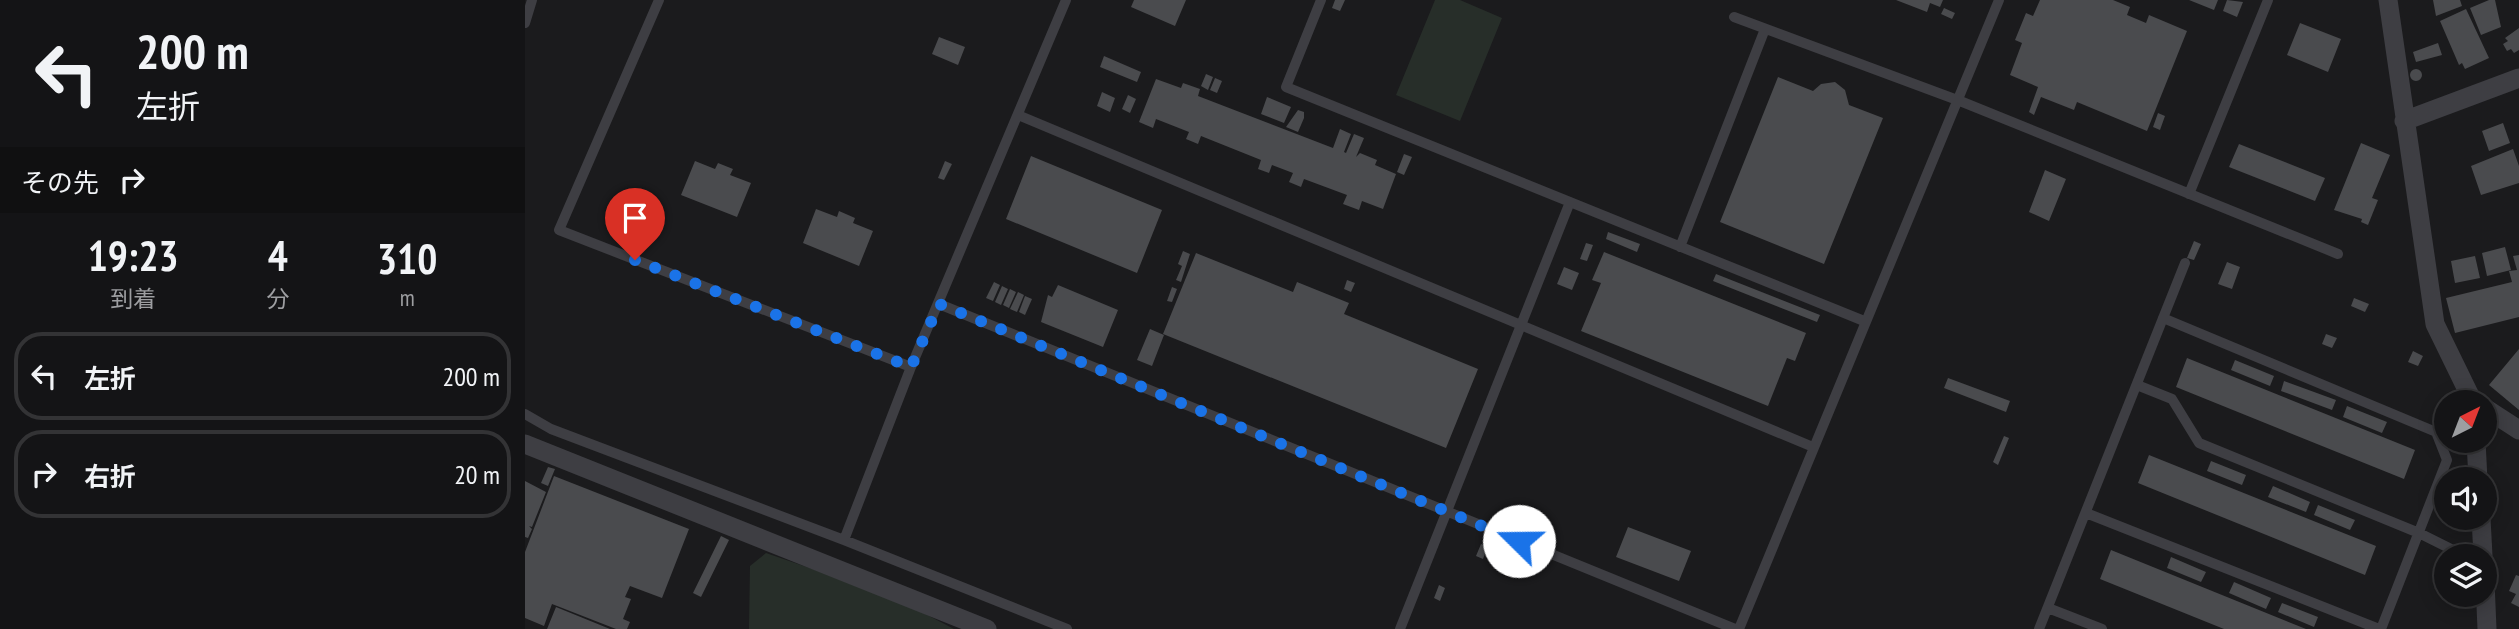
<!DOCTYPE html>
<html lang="ja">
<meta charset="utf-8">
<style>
body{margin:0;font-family:"PT Sans Narrow","Noto Sans JP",sans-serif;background:#1d1d1f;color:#f1f3f6;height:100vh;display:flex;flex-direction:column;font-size:26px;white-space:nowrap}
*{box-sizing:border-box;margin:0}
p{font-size:23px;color:#9d9ea1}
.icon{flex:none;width:38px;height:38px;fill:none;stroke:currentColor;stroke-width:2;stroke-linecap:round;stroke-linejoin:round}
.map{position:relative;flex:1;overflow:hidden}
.drawer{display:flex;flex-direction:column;background:#141416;width:525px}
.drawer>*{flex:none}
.banner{background:#141416;color:#f1f3f6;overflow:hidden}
.needle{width:46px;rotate:42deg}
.fabs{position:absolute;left:1909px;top:390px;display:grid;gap:14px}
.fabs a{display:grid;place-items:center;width:63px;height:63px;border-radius:50%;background:#141416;box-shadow:0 4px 18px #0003,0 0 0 2px #333335;font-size:35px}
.pin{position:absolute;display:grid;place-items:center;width:60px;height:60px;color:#fff;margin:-72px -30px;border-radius:50% 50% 50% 0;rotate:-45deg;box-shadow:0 0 7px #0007}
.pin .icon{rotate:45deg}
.me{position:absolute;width:77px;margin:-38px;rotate:292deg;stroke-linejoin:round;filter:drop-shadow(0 0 5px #0008)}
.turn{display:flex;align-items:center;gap:24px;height:147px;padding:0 21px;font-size:32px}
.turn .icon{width:91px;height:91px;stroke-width:2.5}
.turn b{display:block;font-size:49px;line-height:60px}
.then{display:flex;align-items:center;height:66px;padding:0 21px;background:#0003;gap:14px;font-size:26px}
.eta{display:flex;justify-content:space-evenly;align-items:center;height:119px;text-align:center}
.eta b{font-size:42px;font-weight:600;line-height:49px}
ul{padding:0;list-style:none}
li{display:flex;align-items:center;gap:21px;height:88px;margin:0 14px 10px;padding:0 7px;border:4px solid #333335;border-radius:28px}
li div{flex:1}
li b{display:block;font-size:26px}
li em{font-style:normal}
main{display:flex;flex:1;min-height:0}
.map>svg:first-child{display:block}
.green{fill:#272e29}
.building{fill:#4a4b4e}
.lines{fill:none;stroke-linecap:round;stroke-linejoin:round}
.service{stroke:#3e3e43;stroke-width:10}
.minor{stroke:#3e3e43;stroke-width:19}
.route{stroke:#1a73e8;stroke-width:12;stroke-dasharray:0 21.6}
</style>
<main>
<section class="drawer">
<div class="banner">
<div class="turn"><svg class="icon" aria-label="left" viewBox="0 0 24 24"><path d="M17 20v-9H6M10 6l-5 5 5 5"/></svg><div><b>200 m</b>左折</div></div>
<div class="then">その先<svg class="icon" aria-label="right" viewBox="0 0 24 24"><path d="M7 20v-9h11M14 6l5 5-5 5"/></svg></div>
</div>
<div class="eta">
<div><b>19:23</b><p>到着</p></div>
<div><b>4</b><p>分</p></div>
<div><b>310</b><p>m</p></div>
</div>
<ul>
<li><svg class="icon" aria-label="left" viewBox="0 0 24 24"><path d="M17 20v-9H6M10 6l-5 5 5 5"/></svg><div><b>左折</b></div><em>200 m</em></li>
<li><svg class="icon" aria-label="right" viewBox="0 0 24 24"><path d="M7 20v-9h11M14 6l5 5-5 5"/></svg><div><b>右折</b></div><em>20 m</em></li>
</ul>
</section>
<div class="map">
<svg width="1994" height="629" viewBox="0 0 1994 629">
<rect width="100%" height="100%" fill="#1b1b1d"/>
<path class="green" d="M910 0H935L977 18 935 121 871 95Z
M241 553 366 596 429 629H224L225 566Z"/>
<path class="building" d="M609 0H661L650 26 606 7Z
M810 0H820L815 11 807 8Z
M1371 0H1418L1415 7 1405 3 1402 12Z
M1515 0H1588L1605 7 1602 15 1621 23 1624 15 1662 31 1622 131 1552 102 1549 110 1516 97 1509 115 1504 112 1513 87 1485 75 1497 43 1490 40 1501 13 1508 16Z
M1664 0H1693L1689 10Z
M1702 0 1718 2 1712 17 1698 11Z
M1908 0H1935L1937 6 1911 16Z
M1964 0H1970L1976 27 1956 35 1945 8Z
M1419 8 1430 13 1427 19 1416 14Z
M1941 9 1964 58 1940 69 1937 63 1934 65 1915 21Z
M1775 23 1816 39 1803 72 1762 55Z
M1994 28V50L1989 53 1986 49 1982 51 1978 44 1983 41 1980 38Z
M414 37 440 47 433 65 407 54Z
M1913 43 1917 55 1891 62 1888 52Z
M579 56 616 72 612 82 575 67Z
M1885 75a6 6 0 1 1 12 0a6 6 0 1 1-12 0Z
M681 74 688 77 683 90 676 86Z
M1253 77 1288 91 1296 84 1310 82 1320 90 1324 105 1358 118 1299 264 1195 222Z
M690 78 697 81 692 93 685 90Z
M631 79 656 88 658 83 675 89 673 96 808 148 815 129 826 134 819 152 821 153 829 134 839 138 831 157 835 153 852 160 850 165 871 174 858 209 837 201 834 210 818 204 822 195 779 179 776 187 764 182 768 173 747 165 744 173 733 169 736 160 676 136 673 144 661 139 664 132 631 119 628 128 614 122Z
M577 92 590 98 585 112 572 106Z
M603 95 611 99 605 113 597 109Z
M742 97 766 107 759 123 736 114Z
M773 110 779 112V118L773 132 761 127Z
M1633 113 1640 116 1635 130 1628 127Z
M1978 123 1985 143 1964 151 1957 131Z
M1836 143 1865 155 1847 198 1853 200 1843 225 1836 222 1837 219 1809 210Z
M1714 144 1800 178 1790 201 1704 167Z
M1988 149 1994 166V183L1956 195 1946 166Z
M879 154 887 157 879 175 872 172Z
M506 156 637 210 612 273 481 219Z
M170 161 190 169 193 163 208 169 205 175 226 183 212 217 156 195Z
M420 161 427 164 419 180 413 178Z
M1520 170 1541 179 1524 221 1504 212Z
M291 209 312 217 314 211 330 218 328 223 348 231 334 266 278 243Z
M1083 232 1115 244 1112 252 1081 239Z
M1669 241 1676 244 1669 260 1662 258Z
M1061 243 1068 245 1062 261 1055 259Z
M1980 247 1986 270 1962 276 1957 253Z
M658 251 665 254 656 282 651 280 657 266 653 264Z
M1079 252 1281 333 1270 361 1262 358 1243 406 1056 331 1076 283 1067 280Z
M671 253 768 292 772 282 824 303 819 314 953 369 921 448 638 334Z
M1994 255V317L1930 333 1921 298 1987 282 1984 271 1992 270 1988 256Z
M1950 256 1955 278 1930 283 1926 261Z
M1702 262 1715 267 1707 289 1693 284Z
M1039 267 1054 273 1047 290 1032 284Z
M1191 274 1295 315 1292 322 1188 281Z
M822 280 830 283 826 292 819 289Z
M469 282 475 285 468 301 461 298Z
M533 285 593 310 578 347 516 322 523 295 527 297Z
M477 286 483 289 476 305 470 302Z
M647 287 652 289 647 302 642 301Z
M485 289 491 292 484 308 478 305Z
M493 292 499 295 492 312 485 309Z
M500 296 507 299 500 315 494 312Z
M1829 298 1844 304 1840 312 1826 306Z
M625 329 639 335 627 366 612 360Z
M1801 334 1812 338 1807 348 1797 344Z
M1994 349V410L1964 385Z
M1888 351 1898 356 1893 366 1883 362Z
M1662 358 1890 450 1879 479 1651 387Z
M1710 360 1749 376 1745 386 1706 370Z
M1423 378 1485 401 1481 412 1419 388Z
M1759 381 1811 400 1807 410 1756 391Z
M1822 406 1862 422 1857 433 1818 417Z
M1479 436 1484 438 1473 465 1468 462Z
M1624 455 1851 546 1840 575 1613 483Z
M1686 461 1721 475 1717 485 1682 471Z
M23 467 30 469 23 486 16 483Z
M29 476 164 529 137 598 105 586 100 597 106 599 98 619 105 622 102 629H91L27 604 19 626 0 618V552Z
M0 481 21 492 7 527 4 526 7 529 3 538 0 537Z
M1748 486 1785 502 1781 512 1743 497Z
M1793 505 1830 520 1825 530 1789 515Z
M1103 527 1166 551 1154 581 1091 557Z
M196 536 204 540 176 597 168 593Z
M956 544 963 546 958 559 951 556Z
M1586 550 1781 629H1699L1575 579Z
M1646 557 1681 572 1676 582 1642 568Z
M1991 575 1994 576V607L1986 603 1991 594 1984 591Z
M1709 582 1746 598 1741 609 1704 593Z
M914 585 920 588 915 601 909 598Z
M1757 603 1793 617 1789 627 1753 612Z
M31 607 85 629H22Z"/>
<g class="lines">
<path class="service" d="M134 0 34 230 386 367
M796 0 761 87 1339 321
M1209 17 1435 101 1813 254
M0 23 7 0
M493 115 1288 447
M1664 194 1743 0
M1155 247 1240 29
M414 304 1210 629
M1638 318 1911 432 1922 460 1856 629
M1612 385 1647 399 1674 443 1894 533 1932 552H1958
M0 414 26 429 319 540 542 629
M1561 513 1854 629
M319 540 386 367 541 0
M1523 608 1577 629
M875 629 1045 202
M1214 629 1474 0
M1514 629 1660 263"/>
<path class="minor" d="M1863 0 1910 324 1948 402
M1879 121 1994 78
M1960 408 1994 430
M1951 441 1953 480
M0 444 462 629
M1956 518 1958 556
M1960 582 1962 629"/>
</g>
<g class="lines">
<path class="route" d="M110 260 386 367 414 304 994 541"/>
</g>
</svg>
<div class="fabs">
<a><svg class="needle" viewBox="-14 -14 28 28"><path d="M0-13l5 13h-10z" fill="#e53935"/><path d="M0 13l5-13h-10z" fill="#9d9ea1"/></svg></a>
<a><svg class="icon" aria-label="sound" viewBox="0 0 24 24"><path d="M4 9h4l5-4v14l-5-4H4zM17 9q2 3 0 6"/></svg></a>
<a><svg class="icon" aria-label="layers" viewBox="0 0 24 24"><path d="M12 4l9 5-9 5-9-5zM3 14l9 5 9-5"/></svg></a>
</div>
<div class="pin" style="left:110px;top:260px;background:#d93025"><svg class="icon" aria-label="arrive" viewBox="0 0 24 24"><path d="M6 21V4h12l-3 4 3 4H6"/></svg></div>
<svg class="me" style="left:994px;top:541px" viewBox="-20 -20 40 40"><circle r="19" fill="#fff"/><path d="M0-13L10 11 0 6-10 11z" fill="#1a73e8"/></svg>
</div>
</main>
